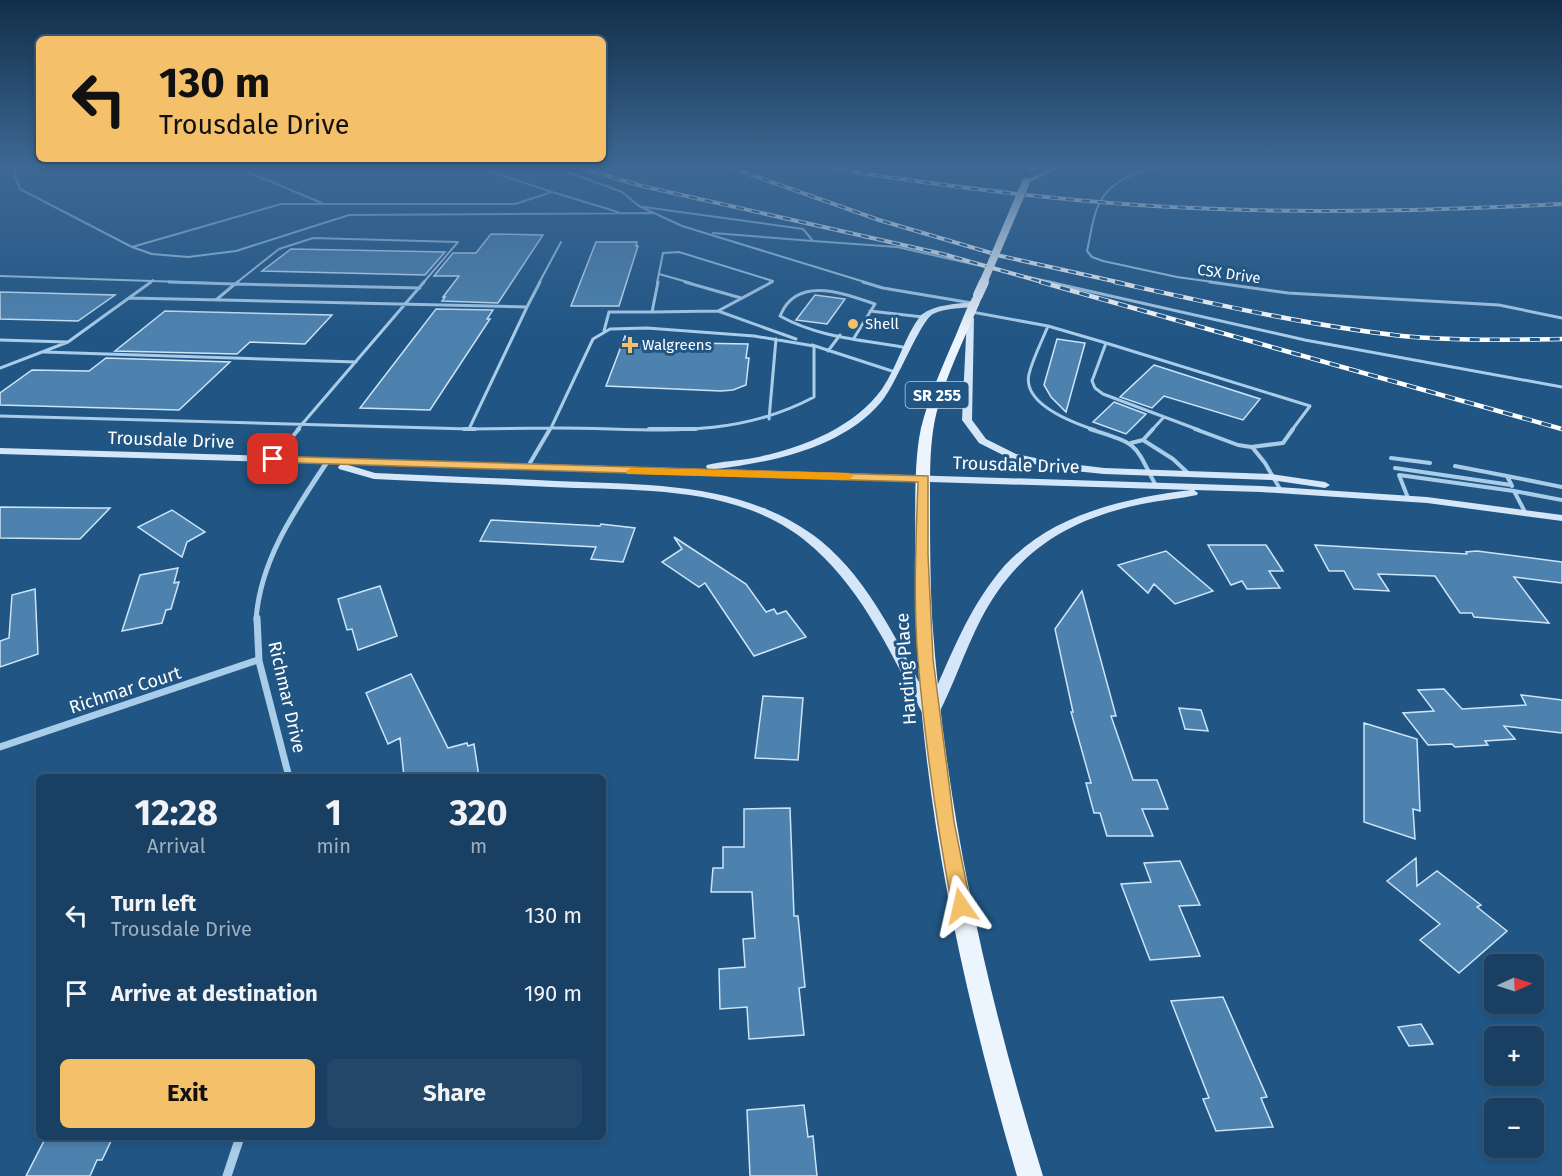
<!DOCTYPE html>
<meta charset="utf-8">
<style>
body{margin:0;font-family:"Fira Sans",sans-serif;background:#224769;color:#f1f3f6;height:100vh;display:flex;flex-direction:column;font-size:22px;white-space:nowrap}
*{box-sizing:border-box;margin:0}
p{font-size:20px;color:#9fafbe}
.icon{flex:none;width:33px;height:33px;fill:none;stroke:currentColor;stroke-width:2;stroke-linecap:round;stroke-linejoin:round}
.map{position:relative;flex:1;overflow:hidden}
.sheet{position:absolute;left:36px;top:774px;width:570px;height:366px;display:flex;flex-direction:column;background:#194063;border-radius:9px;box-shadow:0 3px 9px #0003,0 0 0 2px #375978}
.sheet>*{flex:none}
.top-card{position:absolute;left:36px;top:36px;width:570px;height:126px;border-radius:9px;box-shadow:0 3px 9px #0003,0 0 0 2px #375978;background:#f5c06a;color:#111;overflow:hidden}
.needle{width:39px;rotate:87deg}
.fabs{position:absolute;left:1484px;top:954px;display:grid;gap:12px}
.fabs a{display:grid;place-items:center;width:60px;height:60px;border-radius:9px;background:#194063;box-shadow:0 3px 9px #0003,0 0 0 2px #375978;font-size:30px}
.pin{position:absolute;display:grid;place-items:center;width:51px;height:51px;color:#fff;margin:-26px;border-radius:12px;box-shadow:0 3px 9px #0006}
.me{position:absolute;width:66px;margin:-33px;rotate:349deg;stroke-linejoin:round;filter:drop-shadow(0 0 4px #0008)}
.turn{display:flex;align-items:center;gap:21px;height:126px;padding:0 24px;font-size:27px}
.turn .icon{width:78px;height:78px;stroke-width:2.5}
.turn b{display:block;font-size:42px;line-height:51px}
.eta{display:flex;justify-content:space-evenly;align-items:center;height:102px;text-align:center}
.eta b{font-size:36px;font-weight:700;line-height:42px}
.cta{display:flex;gap:12px;margin-top:auto;padding:12px 24px}
.cta a{flex:1;height:69px;border-radius:9px;background:#f5c06a;color:#111;font-size:24px;font-weight:700;line-height:69px;text-align:center}
.cta a+a{background:#224769;color:#f1f3f6}
ul{padding:0;list-style:none}
li{display:flex;align-items:center;gap:18px;height:78px;padding:0 24px}
li div{flex:1}
li b{display:block;font-size:22px}
li em{font-style:normal}
.map>svg:first-child{display:block}
.building{fill:#4e82ae;stroke:#cde4f7;stroke-width:1.5}
.lines{fill:none;stroke-linecap:round;stroke-linejoin:round}
.lane-far2{stroke:#a9cce9;stroke-width:2}
.lane-far1{stroke:#a9cce9;stroke-width:3}
.lane{stroke:#a9cce9;stroke-width:4}
.street-far2{stroke:#a9cce9;stroke-width:5}
.street-far1{stroke:#a9cce9;stroke-width:7}
.street{stroke:#a9cce9;stroke-width:9}
.secondary{fill:#d4e6f7;fill-rule:evenodd}
.primary{fill:#ecf5fe;fill-rule:evenodd}
.highway{fill:#fff;fill-rule:evenodd}
.rail-far1-casing{stroke:#fff;stroke-width:4}
.rail-casing{stroke:#fff;stroke-width:4.5}
.rail-far1{stroke:#215684;stroke-width:2;stroke-dasharray:8;stroke-linecap:butt}
.rail{stroke:#215684;stroke-width:3;stroke-dasharray:10;stroke-linecap:butt}
.primary-bridge-far1{stroke:#ecf5fe;stroke-width:8}
.primary-bridge{stroke:#ecf5fe;stroke-width:10}
.route{fill:#f5c06a;stroke:#9f7d45;stroke-width:1.5}
.slow{fill:#f59e0b}
.poi-dot{fill:#f5c06a;stroke:#215684;stroke-width:2}
.labels{text-anchor:middle;dominant-baseline:central;stroke-width:6;stroke-linejoin:round;paint-order:stroke}
.far-street-label{font-size:15px;fill:#fff;stroke:#215684}
.far-poi-label{font-size:15px;fill:#fff;stroke:#215684;text-anchor:start}
.shield{fill:#215684;stroke:#bcccda;stroke-width:1.5}
.shield-label{font-size:16px;font-weight:bold;fill:#fff}
.street-label{font-size:18px;fill:#fff;stroke:#215684}
</style>
<div class="map">
<svg width="1562" height="1176" viewBox="0 0 1562 1176">
<rect width="100%" height="100%" fill="#215684"/>
<path class="building" d="M491 234 543 235 498 303 442 301 445 297H443L459 276H434L453 253H476Z
M596 242H637L636 246H638L619 306H571Z
M291 249 445 252 425 275 262 271Z
M0 292 115 295 78 321 0 319Z
M815 295 845 299 827 324 796 320Z
M436 309 493 310 487 319H490L430 410 360 408Z
M165 311 332 315 305 344 250 342 237 354 115 351Z
M625 336 635 342 748 344 746 358H749L746 385 733 390 721 391 606 386Z
M1057 339 1085 343 1066 412 1051 397 1044 385Z
M106 358 230 362 179 410 0 405V393L32 370 89 371Z
M1154 365 1260 399 1243 420 1164 396 1152 408 1120 397Z
M1114 402 1146 414 1126 434 1093 422Z
M0 507 92 508H110L80 539 0 538Z
M172 510 205 532 187 542 182 557 138 527Z
M491 520 600 526 601 524 635 528 623 562 591 559 596 547 480 541Z
M674 537 746 584 766 612 774 609 777 614 786 611 806 637 754 656 705 583 699 587 662 562 682 549Z
M1208 545H1266L1283 571H1269L1280 588 1247 589 1242 581 1231 585Z
M1315 545 1467 554 1466 552 1477 551 1562 562V583L1514 577 1549 623 1474 617 1472 613H1460L1435 576 1378 574 1389 591 1354 589 1344 571H1329Z
M1166 551 1213 591 1175 604 1154 584 1148 593 1118 565Z
M178 568 174 583 179 582 171 609 166 610 162 623 122 631 140 575Z
M380 586 397 636 358 650 352 629 347 630 338 599Z
M35 589 38 654 0 667V641L9 638 12 595Z
M1082 591 1116 716H1111L1133 780H1157L1168 809H1142L1153 836H1107L1100 813H1094L1086 783H1091L1071 712H1073L1055 629Z
M411 674 448 748 467 743 468 746 474 744 479 777H404L400 738 388 744 366 693Z
M1444 689 1462 709 1526 705 1521 695 1562 700V733L1504 726 1515 739 1485 741 1488 745 1455 747 1452 744 1428 745 1403 713 1434 711 1418 690Z
M763 696 803 698 798 760 755 758Z
M1179 708 1201 710 1208 731 1185 729Z
M1364 723 1417 739 1420 811 1413 809 1415 839 1364 822Z
M790 808 794 916H798L805 987 799 988 804 1035 749 1039 747 1007 720 1009 719 969 745 967 743 939 755 938 752 892H711L713 868H723V847H744V809Z
M1416 858 1417 886 1437 871 1481 905 1477 907 1507 931 1459 973 1420 940 1440 924 1387 881Z
M1180 861 1200 905 1179 906 1200 956 1150 960 1121 884 1151 882 1144 863Z
M1223 997 1267 1097 1261 1098 1273 1127 1216 1131 1203 1099 1209 1098 1171 1001Z
M1421 1024 1433 1044 1409 1046 1398 1027Z
M804 1105 808 1137 813 1136 817 1176H750L747 1110Z
M46 1137H113L102 1160H97L90 1176H26Z"/>
<g class="lines">
<path class="lane-far2" d="M15 168 14 172 20 189 132 247 152 254 188 257 236 251 349 215 655 213
M238 168 322 203
M557 168 622 192 639 206 682 226 868 283
M552 192 618 212
M644 207 803 229 813 241 713 233
M813 241 897 247 1056 283
M132 247 281 204H515L552 192 480 168
M659 274 691 283
M0 276 213 283
M149 283 153 280
M236 283 279 249 313 238 458 242 423 283
M539 283 561 242
M657 283 663 253 679 252 773 281 769 283
M1220 283 1177 277 1103 261 1092 257 1087 251C1091 235 1092 216 1100 202 1124 159 1186 168 1227 168"/>
<path class="lane-far1" d="M169 282 235 284 238 282
M685 282 741 298
M863 282 883 288 972 303
M1049 282 1305 340 1562 387
M1210 282 1288 293 1499 305 1562 318
M129 298 527 307 540 282
M216 300 235 284 420 288
M718 311 796 339
M870 311 923 317
M652 312 658 282
M652 312 718 311 772 282
M972 312 1048 326C1042 341 1033 358 1029 374 1022 404 1074 423 1095 430
M1048 326 1106 343
M647 328 754 336 814 346V397C728 443 644 427 551 428L593 339 610 329Z
M604 331 609 312H652
M854 338 875 304C845 294 798 275 781 314L780 316C819 338 865 340 908 348
M0 340 68 342 0 368
M68 342 151 282
M1106 343 1310 406 1292 430
M1106 343 1092 381 1095 388 1103 394 1199 430
M812 345 895 372
M828 351 840 335
M44 352 356 362
M0 416 469 429 527 307
M769 419 776 339
M469 429 551 428
M297 430 424 282
M549 430 551 428
M1152 430 1163 418"/>
<path class="lane" d="M464 429H469
M469 429H475
M649 429H696
M1090 429C1139 445 1133 441 1156 486
M1195 429 1238 445 1251 447 1283 443 1293 429
M1143 440 1173 459 1189 474
M1131 443 1143 440 1153 429
M1252 447 1265 463 1280 489
M1391 458 1430 463
M273 459 299 429
M1455 466 1507 476 1512 486
M527 468 550 429
M1395 468 1511 485
M1507 476 1562 487
M1408 498 1399 475 1514 491
M1525 512 1514 491 1562 500"/>
<path class="street-far2" d="M256 620C260 560 295 510 327 462"/>
<path class="street-far1" d="M257 618 259 661 289 777
M0 747 258 660"/>
<path class="street" d="M227 1176 240 1137"/>
<path class="secondary" d="M1051 168H1059L1028 183 1023 182Z
M975 302 979 304 978 306C963 309 947 307 933 314 920 321 897 383 882 401 843 448 773 462 716 469L1261 486 1427 497 1562 515V521L1427 503 1261 492 1194 490 1198 493 1197 495C1179 499 1160 500 1142 504 1069 519 1016 551 981 619 965 650 954 684 938 715L929 717 924 716C893 658 865 594 815 549 745 484 640 491 551 487 492 484 433 482 374 479L339 469 338 467 341 464 0 454V448L708 469 706 467 707 465C722 461 738 461 753 458 799 449 853 429 882 389 898 366 904 337 921 315 936 304 956 304 975 302ZM345 464 1191 490C1118 499 1039 517 993 580 965 617 949 660 930 702 899 646 871 582 821 541 746 481 647 485 556 481 496 478 435 476 375 473Z
M967 316 974 318 972 420 986 439 1016 454 1055 462 1104 468 1271 474 1325 482 1330 485 1325 488 1271 480 1104 474 1055 469 1009 458 979 443 962 420Z"/>
<path class="primary" d="M975 293 983 295C965 339 940 384 933 431 930 452 930 474 930 494 930 535 930 576 932 617 945 808 986 993 1043 1176H1017C958 975 913 766 915 555 916 517 913 465 921 428 929 396 943 365 956 335 962 321 967 306 975 293Z"/>
<path class="highway" d="M1026 168H1035V169L1031 172Z"/>
<g class="rail-far1-casing">
<path id="rail-far1" d="M581 168 642 186 943 254 1046 283
M732 168 879 220 1001 256 1122 283
M828 168C949 187 1071 203 1194 208 1317 214 1439 210 1562 204"/>
</g>
<g class="rail-casing">
<path id="rail" d="M1041 282 1562 429
M1115 282C1210 303 1305 325 1402 336 1455 341 1509 340 1562 339"/>
</g>
<use href="#rail-far1" class="rail-far1"/>
<use href="#rail" class="rail"/>
<path class="primary-bridge-far1" d="M983 283 1026 182"/>
<path class="primary-bridge" d="M978 295 984 282"/>
</g>
<linearGradient id="sky" x2="0" y2="1"><stop stop-color="#122f49"/><stop offset="0.5" stop-color="#3d6894"/><stop offset="1" stop-color="#3d6894" stop-opacity="0"/></linearGradient>
<rect width="1562" height="333" fill="url(#sky)"/>
<path class="route" d="M273 456 928 476V555L933 659 954 822 971 906 968 913 961 915 954 913 952 906C937 825 925 743 918 661 913 601 916 541 918 482L269 462 267 459Z"/>
<path class="slow" d="M631 468 848 473 854 476 848 480 627 474 626 471Z"/>
<g class="poi-dot">
<circle cx="853" cy="324" r="6"/>
<path d="M627 336h6v6h6v6h-6v6h-6v-6h-6v-6h6z"/>
</g>
<g class="labels">
<g class="far-street-label">
<text transform="translate(1229 274) rotate(8)">CSX Drive</text>
</g>
<g class="far-poi-label">
<text x="865" y="324">Shell</text>
<text x="642" y="345">Walgreens</text>
</g>
<rect class="shield" x="905.5" y="382" width="63" height="26" rx="4.5"/>
<g class="shield-label">
<text x="937" y="395">SR 255</text>
</g>
<g class="street-label">
<text transform="translate(171 440) rotate(2)">Trousdale Drive</text>
<text transform="translate(1016 465) rotate(2)">Trousdale Drive</text>
<text transform="translate(906 669) rotate(-94)">Harding Place</text>
<text transform="translate(125 690) rotate(-18)">Richmar Court</text>
<text transform="translate(287 697) rotate(77)">Richmar Drive</text>
</g>
</g>
</svg>
<div class="fabs">
<a><svg class="needle" viewBox="-14 -14 28 28"><path d="M0-13l5 13h-10z" fill="#e53935"/><path d="M0 13l5-13h-10z" fill="#9fafbe"/></svg></a>
<a>+</a>
<a>−</a>
</div>
<div class="pin" style="left:273px;top:459px;background:#d93025"><svg class="icon" aria-label="arrive" viewBox="0 0 24 24"><path d="M6 21V4h12l-3 4 3 4H6"/></svg></div>
<svg class="me" style="left:961px;top:906px" viewBox="-20 -20 40 40"><path d="M0-17L14 15 0 8-14 15z" fill="#f5c06a" stroke="#fff" stroke-width="4"/></svg>
<div class="top-card">
<div class="turn"><svg class="icon" aria-label="left" viewBox="0 0 24 24"><path d="M17 20v-9H6M10 6l-5 5 5 5"/></svg><div><b>130 m</b>Trousdale Drive</div></div>
</div>
<section class="sheet">
<div class="eta">
<div><b>12:28</b><p>Arrival</p></div>
<div><b>1</b><p>min</p></div>
<div><b>320</b><p>m</p></div>
</div>
<ul>
<li><svg class="icon" aria-label="left" viewBox="0 0 24 24"><path d="M17 20v-9H6M10 6l-5 5 5 5"/></svg><div><b>Turn left</b><p>Trousdale Drive</p></div><em>130 m</em></li>
<li><svg class="icon" aria-label="arrive" viewBox="0 0 24 24"><path d="M6 21V4h12l-3 4 3 4H6"/></svg><div><b>Arrive at destination</b></div><em>190 m</em></li>
</ul>
<div class="cta"><a>Exit</a><a>Share</a></div>
</section>
</div>
